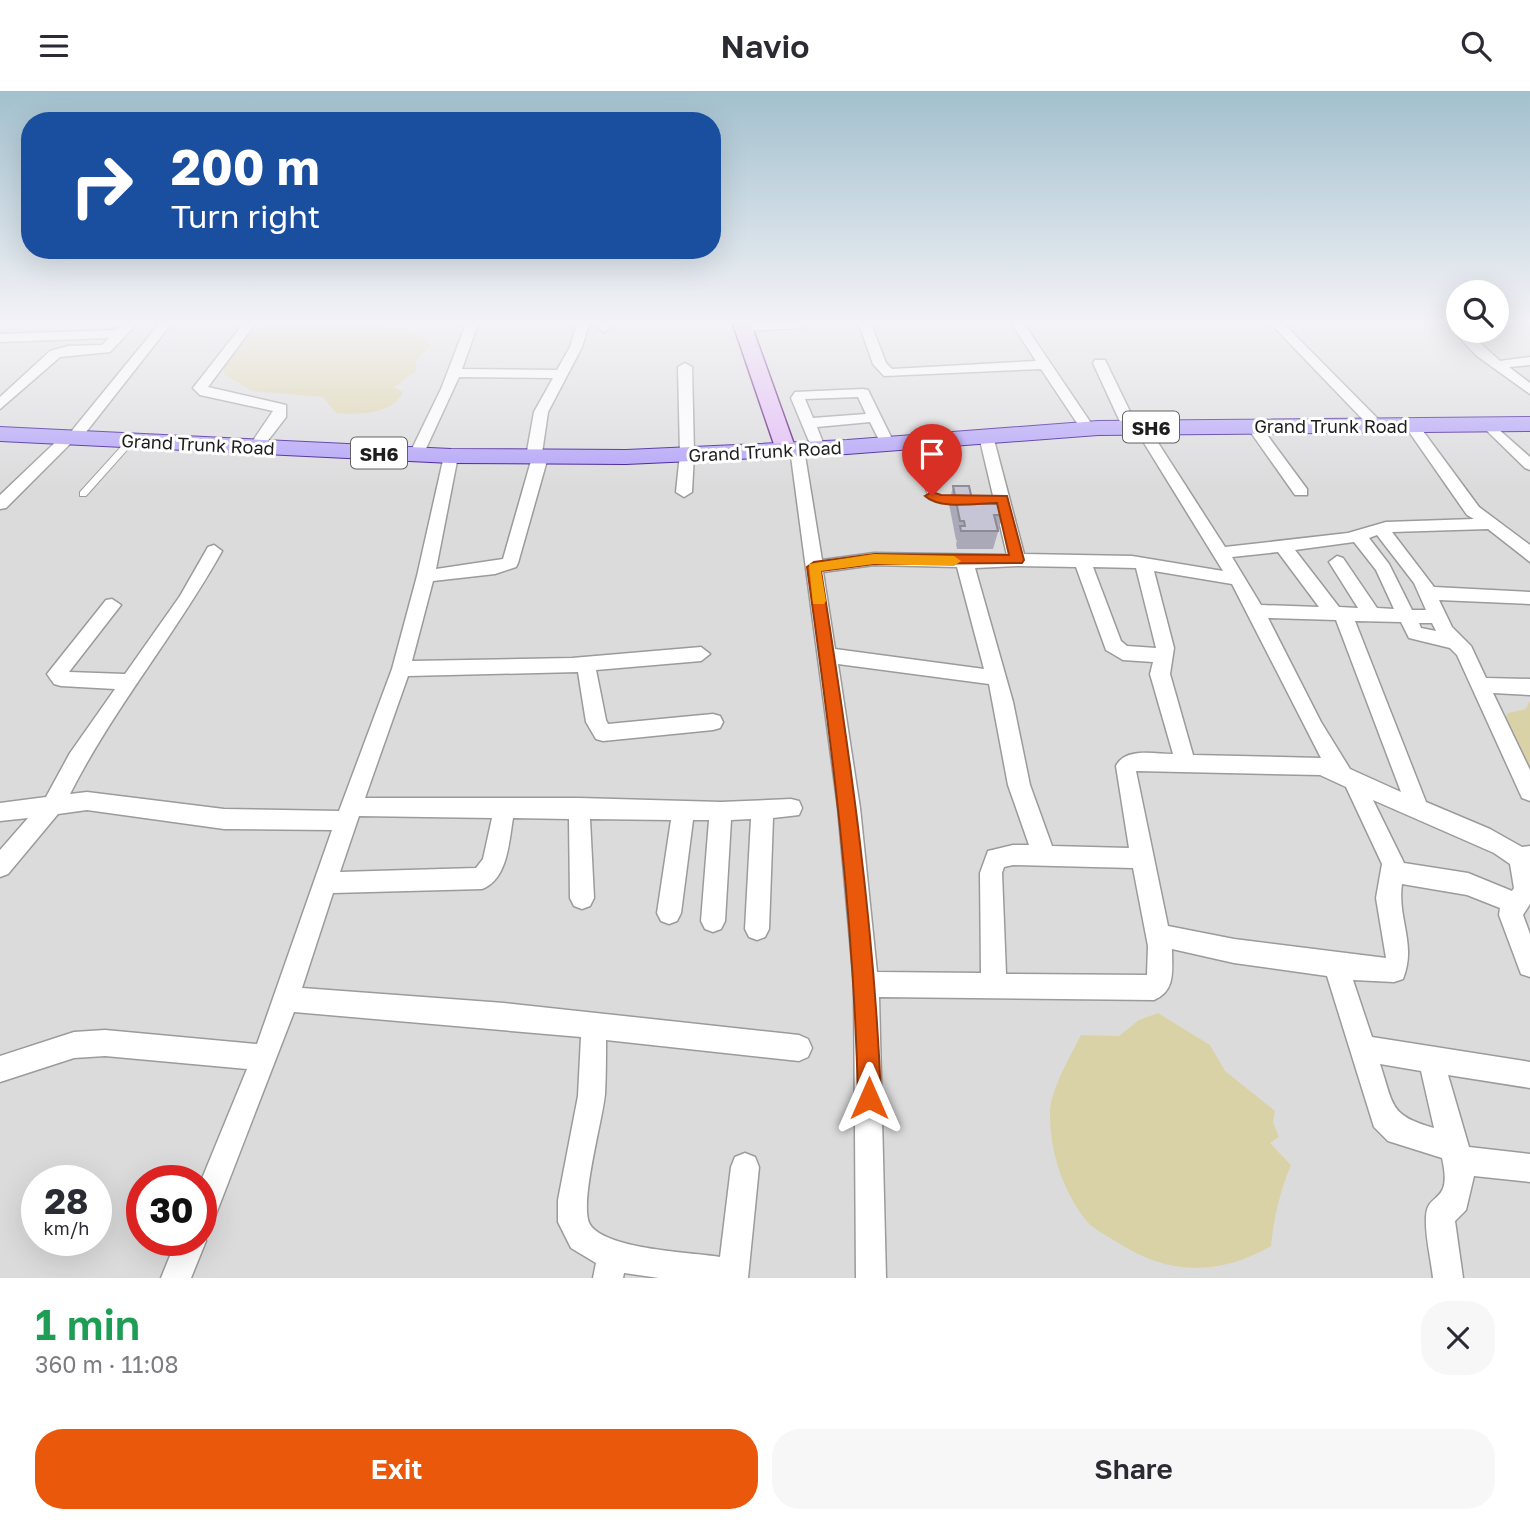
<!DOCTYPE html>
<meta charset="utf-8">
<style>
body{margin:0;font-family:"Golos Text",sans-serif;background:#f7f7f7;color:#2b2b33;height:100vh;display:flex;flex-direction:column;font-size:26px;white-space:nowrap}
*{box-sizing:border-box;margin:0}
p{font-size:23px;color:#7c7c81}
.icon{flex:none;width:38px;height:38px;fill:none;stroke:currentColor;stroke-width:2;stroke-linecap:round;stroke-linejoin:round}
.map{position:relative;height:1187px;overflow:hidden}
.details{display:flex;flex-direction:column;background:#fff;flex:1}
.details>*{flex:none}
.banner{position:absolute;left:21px;top:21px;width:700px;height:147px;border-radius:28px;box-shadow:0 7px 28px #0002;background:#1a4fa0;color:#fff;overflow:hidden}
.controls{position:absolute;left:1446px;top:189px;display:grid;gap:14px}
.controls a{display:grid;place-items:center;width:63px;height:63px;border-radius:50%;background:#fff;box-shadow:0 7px 28px #0002;font-size:35px}
.speed{position:absolute;left:21px;top:1074px;display:flex;gap:14px;font-size:35px;font-weight:700;text-align:center}
.speed>*{display:grid;place-content:center;width:91px;height:91px;border-radius:50%;background:#fff;box-shadow:0 7px 28px #0002;line-height:1}
.speed small{font-size:18px;font-weight:400}
.speed .limit{border:10px solid #d22;background:#fff;color:#111}
.pin{position:absolute;display:grid;place-items:center;width:60px;height:60px;color:#fff;margin:-72px -30px;border-radius:50% 50% 50% 0;rotate:-45deg;box-shadow:0 0 7px #0007}
.pin .icon{rotate:45deg}
.me{position:absolute;width:77px;margin:-38px;rotate:0deg;stroke-linejoin:round;filter:drop-shadow(0 0 5px #0008)}
.turn{display:flex;align-items:center;gap:24px;height:147px;padding:0 35px;font-size:32px}
.turn .icon{width:91px;height:91px;stroke-width:2.5}
.turn b{display:block;font-size:49px;line-height:60px}
.round{display:grid;place-items:center;flex:none;width:74px;height:74px;border-radius:28px;background:#f7f7f7}
.summary{display:flex;align-items:center;justify-content:space-between;height:119px;padding:0 35px}
h1{font-size:42px;font-weight:600;line-height:52px;color:#1e9e55}
.button{display:flex;gap:14px;margin-top:auto;padding:14px 35px}
.button a{flex:1;height:80px;border-radius:28px;background:#ea580c;color:#fff;font-size:28px;font-weight:600;line-height:80px;text-align:center}
.button a+a{background:#f7f7f7;color:#2b2b33}
header{display:flex;justify-content:space-between;align-items:center;height:91px;padding:0 35px;background:#fff;font-size:32px;font-weight:600}
.map>svg:first-child{display:block}
.residential{fill:#dbdbdc;fill-rule:evenodd}
.water{fill:#dad2a7}
.lines{fill:none;stroke-linecap:round;stroke-linejoin:round}
.lane-casing{stroke:#9b9b9b;stroke-width:2}
.street-casing{stroke:#9b9b9b;stroke-width:3}
.secondary-casing{stroke:#530b6f;stroke-width:3}
.primary-casing{stroke:#2f0890;stroke-width:2}
.lane{fill:#fff;fill-rule:evenodd}
.street{fill:#fff;fill-rule:evenodd}
.secondary{fill:#e2bbf6;fill-rule:evenodd}
.primary{fill:#b1a1f7;fill-rule:evenodd}
.wall{fill:#aaa9b7}
.building{fill:#c6c5d5;stroke:#8b8a95;stroke-width:2}
.route{fill:#ea580c;stroke:#983908;stroke-width:2}
.slow{fill:#f59e0b}
.labels{text-anchor:middle;dominant-baseline:central;stroke-width:6;stroke-linejoin:round;paint-order:stroke}
.far-street-label{font-size:18px;fill:#1e1e1e;stroke:#fff}
.shield{fill:#fff;stroke:#626262;stroke-width:2}
.shield-label{font-size:19px;font-weight:bold;fill:#1e1e1e}
</style>
<header><svg class="icon" aria-label="menu" viewBox="0 0 24 24"><path d="M4 6h16M4 12h16M4 18h16"/></svg>Navio<svg class="icon" aria-label="search" viewBox="0 0 24 24"><circle cx="10" cy="10" r="6"/><path d="M15 15l6 6"/></svg></header>
<div class="map">
<svg width="1530" height="1187" viewBox="0 0 1530 1187">
<rect width="100%" height="100%" fill="#e7e4ee"/>
<path class="residential" d="M0 233H1458V240H1496V233H1530V1187H0ZM37 1090H96V1150H37ZM142 1090H201V1150H142Z"/>
<path class="water" d="M260 233C300 233 405 221 430 254L415 272 417 279 394 296 403 301C395 323 356 324 336 322L323 306 252 300 224 283V269L246 243Z
M1530 609V686L1502 630 1508 622 1526 618Z
M1158 922 1210 954 1225 980 1275 1020 1273 1031 1279 1046 1270 1052 1291 1074C1280 1100 1274 1126 1271 1155 1217 1186 1167 1184 1115 1150 1106 1144 1091 1137 1085 1128 1062 1098 1050 1061 1050 1023 1049 1001 1071 964 1081 944L1119 945 1139 929Z"/>
<g class="lines">
<g class="lane-casing">
<path id="lane" d="M128 348H131L135 350 86 405H80V401Z
M918 348H921L925 350 931 389 936 405H1002L1005 406V410L931 409C920 392 921 369 917 350Z"/>
</g>
<g class="street-casing">
<path id="street" d="M124 233H137L110 261 60 266 0 318V306L50 260 68 255 102 254 109 247 0 251V243L117 239Z
M159 233H171L79 350 72 351 6 417 0 418V404L64 343 70 342Z
M243 233H255L208 296 286 314V326L260 360 255 361 248 357 273 320 200 304 193 297Z
M466 233H478L462 278 557 279 570 256 577 233H589L582 256 548 321 542 362 548 366 518 472 516 476 495 483 433 490 412 570 572 567 701 556 710 563 701 570 596 579 606 629 608 633 713 623 720 625 723 631 720 637 713 639 603 650 596 648 586 631 578 581 408 585 365 707H579L721 711 791 708 799 710 802 717 799 724 773 727 769 838 765 846 757 849 749 846 745 838 751 728 731 729 725 830 721 838 713 841 705 838 701 830 709 729H693L681 822 677 830 669 833 661 830 657 822 671 729 590 728 594 807 590 815 582 818 574 815 570 807 569 728 513 727C509 750 508 788 482 798L333 802 302 897 504 912 799 944 808 948 812 957 808 966 799 970 606 949C606 967 606 985 605 1003 603 1028 577 1119 591 1135 610 1159 690 1161 720 1166L731 1076 735 1066 745 1062 755 1066 759 1076 748 1187H659L624 1182 623 1187H593L596 1172 571 1157 558 1131V1109L578 1005 581 946 294 921 211 1136 202 1140 206 1150 191 1187H161L176 1150H201V1090L247 978 105 965 74 967 0 991V965L74 941 105 939 257 953 332 739 224 738 87 719 58 723 8 783 0 786V759L28 727 0 730V712L46 706 70 662 115 598 61 595 54 593 47 583 106 509 112 508 121 514 69 581 125 583 180 505 208 456 214 454 222 460C176 543 113 618 70 703L87 701 224 718 339 720 392 578 417 485 444 365 451 360 458 365 436 478 503 468 531 370 526 366 534 321 553 287 459 286 423 364 416 369 409 364 441 298ZM359 725 492 727 483 768 476 777 340 781Z
M600 233H612L604 241 598 237Z
M741 233H806L800 237 743 240 737 236Z
M859 233H871L886 272 892 278 1036 270 1012 233H1024L1095 338 1088 342 1083 341 1041 278 884 285 873 273Z
M1271 233H1284L1383 333V339H1373Z
M1456 237 1467 240 1500 270 1530 266V274L1509 276 1530 292V303L1477 265 1456 243Z
M1095 269H1105L1136 333H1146L1225 456 1348 442 1386 431 1474 428 1467 424 1405 335 1412 331 1417 332 1479 416 1530 454V471L1488 438 1392 441 1434 496 1530 501V513L1439 509 1452 536 1471 555 1486 587 1530 588V604L1493 602 1530 679V710L1522 707 1457 564 1450 557 1409 547 1401 531 1355 530 1426 711 1490 738 1522 756 1530 755V813L1523 824 1530 843V886L1521 883 1499 824 1500 817 1467 804 1402 793C1397 828 1417 853 1403 888L1394 891 1353 889 1372 946 1530 971V997L1448 984 1469 1056 1530 1063V1091L1474 1085 1466 1119 1455 1130 1463 1187H1433C1431 1168 1425 1146 1426 1126 1427 1099 1453 1115 1442 1067L1388 1050 1374 1036 1327 885 1234 872 1172 858C1172 879 1176 900 1154 909L879 906 886 1187H856L854 893 838 717 790 358 797 354 804 358 822 469 874 462 1007 464 979 345 986 341 993 345 1024 463 1132 465 1223 480 1136 339 1130 341 1123 337 1093 272ZM1377 444 1414 492 1426 519H1412L1389 473 1369 447ZM1354 451 1376 479 1394 518 1377 517 1343 467 1337 465 1329 471 1358 517 1339 516 1295 459ZM1278 461 1319 516 1261 514 1232 466ZM874 474 957 476 984 578 835 558 823 481ZM1017 475 1076 476 1106 559 1123 569 1153 571 1150 583 1173 663C1155 663 1125 656 1116 675L1129 757 1052 755 1030 694 1013 611 975 477ZM1093 476 1136 477 1156 557 1127 555 1121 550ZM1154 480 1232 493 1321 667 1193 664 1170 583 1174 557ZM1268 527 1336 529 1401 701 1350 678 1321 631ZM1419 532H1432L1436 540 1421 537ZM838 573 989 593 1008 694 1029 754H1013L988 760 980 782 981 882 877 881 860 717ZM1136 680 1320 684 1346 696 1382 773 1376 807 1386 867 1234 848 1168 835ZM1373 709 1494 762 1510 773 1514 797 1512 800 1468 782 1404 772ZM1013 774 1133 777 1148 855 1147 884 1006 883 1002 782 1004 776ZM1380 973 1421 980 1434 1037C1389 1024 1394 1015 1380 973Z
M685 272 692 276 694 363 692 401 684 406 676 401 680 363 678 276Z
M863 298 868 299 894 352 892 355H882L870 331 817 336 825 357 823 360H813L791 307 795 301ZM858 306 866 323 813 327 805 308Z
M1489 330 1530 366V379L1525 377 1484 337 1482 334Z
M1254 332 1259 333 1307 398V404H1295L1247 336Z"/>
</g>
<g class="secondary-casing">
<path id="secondary" d="M733 233H751L796 359 793 363H779L776 359Z"/>
</g>
<g class="primary-casing">
<path id="primary" d="M1530 326V340L1098 344 847 363 626 373 451 372 0 350V336L451 358 626 359 847 349 1098 330Z"/>
</g>
<use href="#lane" class="lane"/>
<use href="#street" class="street"/>
<use href="#secondary" class="secondary"/>
<use href="#primary" class="primary"/>
</g>
<path class="wall" d="M953 395 973 413 1003 424 993 458H957L956 453 957 449H956L949 413Z"/>
<path class="building" d="M953 395H969L973 413H1000L1003 424H994L998 440H961L960 435H965L964 430H960Z"/>
<linearGradient id="sky" x2="0" y2="1"><stop stop-color="#a2c0ce"/><stop offset="0.58" stop-color="#f4f3f7"/><stop offset="1" stop-color="#f4f3f7" stop-opacity="0"/></linearGradient>
<rect width="1530" height="399" fill="url(#sky)"/>
<path class="route" d="M932 401 941 404 1007 405 1024 469 1022 472 874 473 821 480C849 658 874 827 881 1007L877 1015 869 1018 862 1015 858 1007C854 825 832 655 807 476L814 471 874 463 1009 464 997 412C977 412 940 419 925 405Z"/>
<path class="slow" d="M874 463 954 465 961 470 954 475 874 473 821 480 826 510 824 513H813L809 473Z"/>
<g class="labels">
<g class="far-street-label">
<text x="1331" y="335">Grand Trunk Road</text>
<text transform="translate(198 353) rotate(3)">Grand Trunk Road</text>
<text transform="translate(765 360) rotate(-3)">Grand Trunk Road</text>
</g>
<g class="shield">
<rect x="1123" y="320.5" width="56" height="31" rx="5"/>
<rect x="351" y="346.5" width="56" height="31" rx="5"/>
</g>
<g class="shield-label">
<text x="1151" y="336">SH6</text>
<text x="379" y="362">SH6</text>
</g>
</g>
</svg>
<div class="controls">
<a><svg class="icon" aria-label="search" viewBox="0 0 24 24"><circle cx="10" cy="10" r="6"/><path d="M15 15l6 6"/></svg></a>
</div>
<div class="speed"><div>28<small>km/h</small></div><div class="limit">30</div></div>
<div class="pin" style="left:932px;top:405px;background:#d93025"><svg class="icon" aria-label="arrive" viewBox="0 0 24 24"><path d="M6 21V4h12l-3 4 3 4H6"/></svg></div>
<svg class="me" style="left:869px;top:1007px" viewBox="-20 -20 40 40"><path d="M0-17L14 15 0 8-14 15z" fill="#ea580c" stroke="#fff" stroke-width="4"/></svg>
<div class="banner">
<div class="turn"><svg class="icon" aria-label="right" viewBox="0 0 24 24"><path d="M7 20v-9h11M14 6l5 5-5 5"/></svg><div><b>200 m</b>Turn right</div></div>
</div>
</div>
<section class="details">
<div class="summary"><div><h1>1 min</h1><p>360 m · 11:08</p></div><a class="round"><svg class="icon" aria-label="close" viewBox="0 0 24 24"><path d="M6 6l12 12M18 6L6 18"/></svg></a></div>
<div class="button"><a>Exit</a><a>Share</a></div>
</section>
